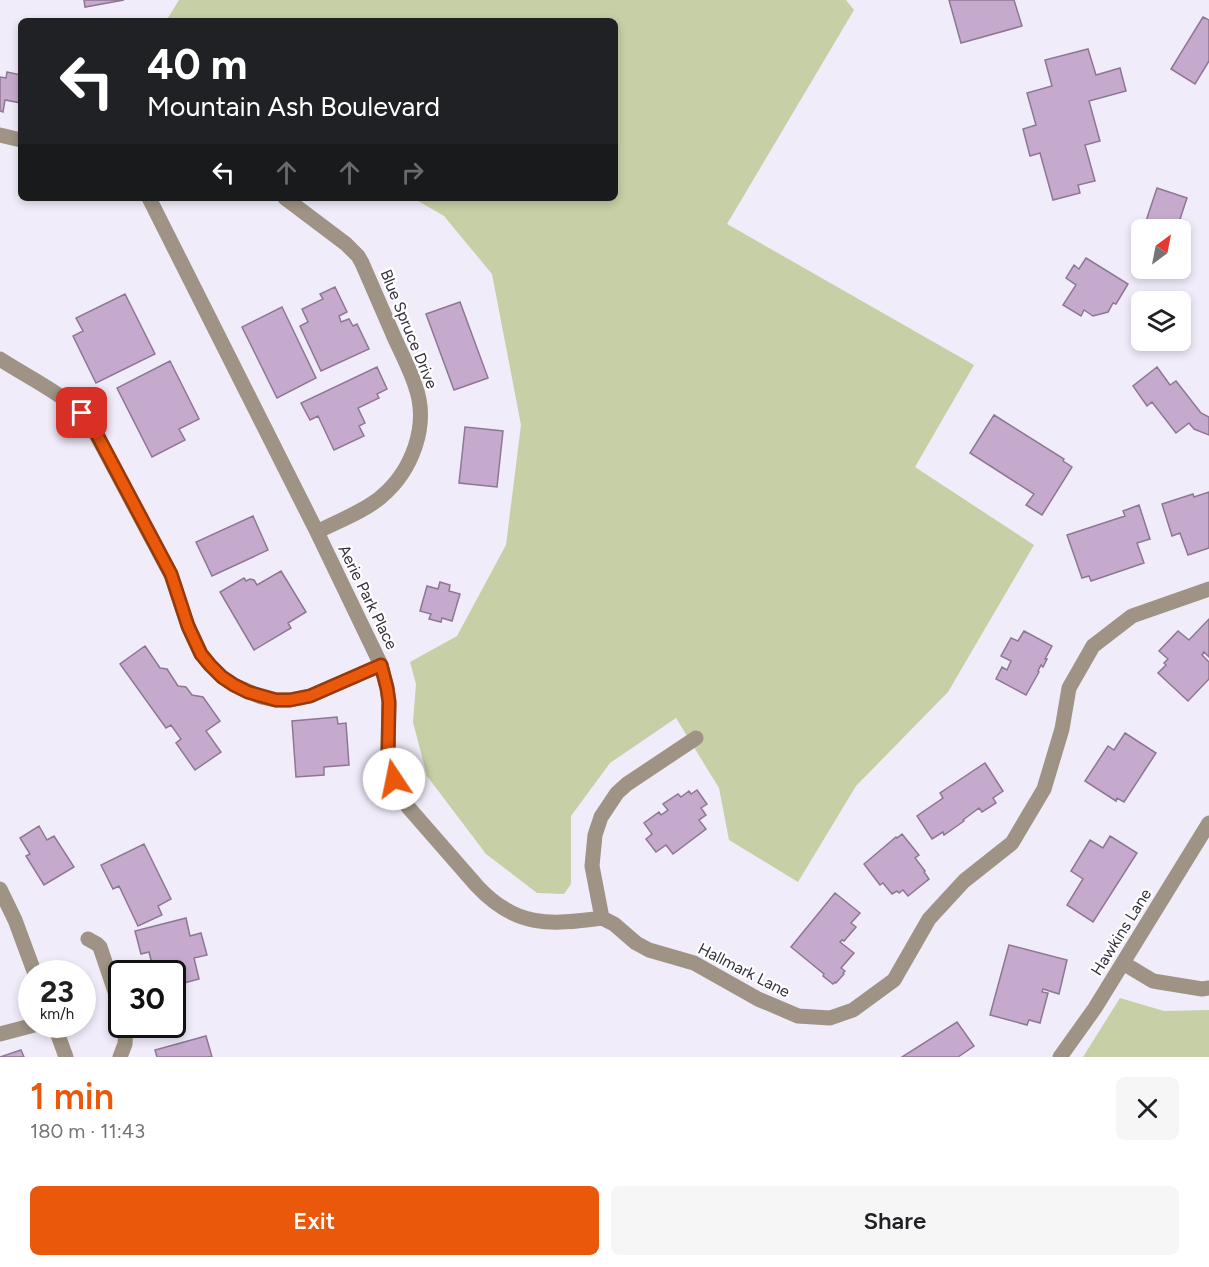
<!DOCTYPE html>
<meta charset="utf-8">
<style>
body{margin:0;font-family:Figtree,sans-serif;background:#f6f6f6;color:#202124;height:100vh;display:flex;flex-direction:column;font-size:22px;white-space:nowrap}
*{box-sizing:border-box;margin:0}
p{font-size:20px;color:#757577}
.icon{flex:none;width:33px;height:33px;fill:none;stroke:currentColor;stroke-width:2;stroke-linecap:round;stroke-linejoin:round}
.map{position:relative;height:1057px;overflow:hidden}
.drawer{display:flex;flex-direction:column;background:#fff;flex:1}
.drawer>*{flex:none}
.banner{position:absolute;left:18px;top:18px;width:600px;height:183px;border-radius:9px;box-shadow:0 3px 9px #0003;background:#202124;color:#fff;overflow:hidden}
.needle{width:39px;rotate:32deg}
.controls{position:absolute;left:1131px;top:219px;display:grid;gap:12px}
.controls a{display:grid;place-items:center;width:60px;height:60px;border-radius:9px;background:#fff;box-shadow:0 3px 9px #0003;font-size:30px}
.speed{position:absolute;left:18px;top:960px;display:flex;gap:12px;font-size:30px;font-weight:700;text-align:center}
.speed>*{display:grid;place-content:center;width:78px;height:78px;border-radius:50%;background:#fff;box-shadow:0 3px 9px #0003;line-height:1}
.speed small{font-size:15px;font-weight:400}
.speed .limit{border:3px solid #111;border-radius:9px;background:#fff;color:#111}
.pin{position:absolute;display:grid;place-items:center;width:51px;height:51px;color:#fff;margin:-26px;border-radius:12px;box-shadow:0 3px 9px #0006}
.me{position:absolute;width:66px;margin:-33px;rotate:349deg;stroke-linejoin:round;filter:drop-shadow(0 0 4px #0008)}
.turn{display:flex;align-items:center;gap:21px;height:126px;padding:0 30px;font-size:27px}
.turn .icon{width:78px;height:78px;stroke-width:2.5}
.turn b{display:block;font-size:42px;line-height:51px}
.lanes{display:flex;align-items:center;height:57px;padding:0 30px;background:#0003;justify-content:center;gap:30px;direction:ltr}
.lanes .off{opacity:.35}
.round{display:grid;place-items:center;flex:none;width:63px;height:63px;border-radius:9px;background:#f6f6f6}
.summary{display:flex;align-items:center;justify-content:space-between;height:102px;padding:0 30px}
h1{font-size:36px;font-weight:600;line-height:45px;color:#ea580c}
.button{display:flex;gap:12px;margin-top:auto;padding:12px 30px}
.button a{flex:1;height:69px;border-radius:9px;background:#ea580c;color:#fff;font-size:24px;font-weight:600;line-height:69px;text-align:center}
.button a+a{background:#f6f6f6;color:#202124}
.map>svg:first-child{display:block}
.green{fill:#c7cfa6}
.building{fill:#c5aacd;stroke:#8d7793;stroke-width:1.5}
.lines{fill:none;stroke-linecap:round;stroke-linejoin:round}
.minor{stroke:#9e9384;stroke-width:15}
.route-casing{stroke:#983908;stroke-width:15}
.route{stroke:#ea580c;stroke-width:10}
.labels{text-anchor:middle;dominant-baseline:central;stroke-width:4.5;stroke-linejoin:round;paint-order:stroke}
.street-label{font-size:16px;fill:#35303d;stroke:#fff}
</style>
<div class="map">
<svg width="1209" height="1057" viewBox="0 0 1209 1057">
<rect width="100%" height="100%" fill="#f1ecfa"/>
<path class="green" d="M179 0H846L854 10 727 224 974 365 915 467 1034 545 948 692 856 786 798 882 729 840 719 788 676 718 610 763 571 816V884L564 894 537 893 486 854 427 776 413 722 416 684 410 662 457 636 506 545 521 425 492 274 444 216 413 198H615V21H166Z
M1120 998 1164 1011 1209 1010V1057H1083Z"/>
<path class="building" d="M84 0H124L85 7Z
M949 0H1014L1022 26 961 43Z
M1203 17 1209 20V61L1195 84 1171 69Z
M1088 49 1096 75 1120 68 1126 91 1089 101 1100 141 1085 145 1095 181 1078 185 1080 193 1053 200 1040 153 1030 156 1023 129 1036 125 1027 93 1052 86 1045 60Z
M7 72 21 75V103L5 100 3 112 0 111V77L6 78Z
M1157 188 1187 198 1180 219 1186 221 1180 236V230H1143Z
M1142 234V260L1134 257Z
M1086 258 1128 284 1116 304 1113 303 1108 312 1093 316 1084 310 1081 316 1063 305 1076 285 1066 278 1074 265 1079 269Z
M335 287 347 312 339 316 341 322 349 319 353 326 357 324 369 349 321 371 300 326 308 322 302 309 323 299 320 294Z
M125 294 155 354 96 383 73 336 83 331 76 318Z
M460 302 488 378 454 390 426 314Z
M282 307 316 378 277 398 242 327Z
M170 361 199 419 179 429 185 440 152 457 117 388Z
M377 367 387 389 377 394 379 398 358 408 365 423 359 426 364 436 334 450 318 416 310 420 301 403Z
M1157 367 1170 385 1176 381 1201 413 1209 417V435L1194 429 1189 423 1176 433 1152 402 1147 406 1133 386Z
M994 415 1064 459 1063 461 1072 467 1042 515 1026 505 1034 494 970 453Z
M465 427 503 431 497 487 459 483Z
M1209 492V548L1188 555 1180 533 1172 536 1162 504 1193 494 1194 497Z
M1139 505 1150 539 1137 543 1144 563 1091 581 1089 576 1082 578 1067 535 1125 516 1123 511Z
M253 516 268 550 212 576 196 542Z
M281 571 306 612 288 623 291 628 254 650 220 592 244 578 246 581 250 579 254 580 257 585Z
M440 582 450 585 449 591 460 594 452 621 442 618 441 622 429 619 431 614 420 611 427 586 438 589Z
M1209 619V657L1204 652 1202 655 1209 662V679L1188 701 1158 673 1166 665 1164 663 1168 659 1159 651 1178 631 1189 640Z
M1024 631 1052 646 1045 659H1047L1043 667 1041 665 1038 671 1039 672 1026 695 996 679 1002 667 1007 670 1011 661 1001 656 1011 638 1018 641Z
M145 646 160 668 167 669 178 686 186 687 192 695 203 697 220 721 206 731 221 752 195 770 176 743 181 739 171 725 166 728 120 664Z
M337 717 338 724 346 723 349 765 324 767V775L296 777 292 721Z
M1125 733 1156 753 1124 802 1117 798 1116 801 1085 781 1108 746 1114 750Z
M985 763 1003 791 993 798 996 803 982 812 979 808 963 820 964 821 944 835 943 832 932 839 917 816 943 798 940 793Z
M697 790 707 804 701 808 706 815 699 820 706 829 673 854 666 845 656 852 646 839 652 834 644 823 659 812 661 815 668 810 663 804 678 794 681 797 689 791 691 794Z
M39 826 47 840 54 836 74 867 44 885 26 856 30 854 20 838Z
M902 834 919 855 915 858 925 871 924 872 929 879 908 896 903 890 899 893 897 891 892 894 883 883 880 885 864 864 896 837 897 838Z
M1110 836 1137 853 1093 922 1067 905 1083 879 1071 871 1090 840 1103 848Z
M144 844 171 899 158 906 162 915 138 926 119 886 113 889 101 865Z
M835 893 860 913 851 923 856 927 844 941 842 940 840 942 854 953 841 968 845 971 843 973 844 974 836 983 835 982 833 984 823 976 824 974 791 947Z
M186 918 190 936 201 933 207 955 194 958 199 979 180 984 179 980 172 981V974H161L160 966 153 968 149 952 141 954 135 931Z
M1009 945 1067 960 1059 994 1043 989 1042 992 1048 993 1040 1023 1029 1020 1027 1025 990 1015Z
M957 1022 974 1046 958 1057H902Z
M206 1036 212 1057H157L155 1050Z
M21 1050 24 1057H0Z"/>
<g class="lines">
<path class="minor" d="M0 135 21 140
M149 198 317 532 381 665 387 688 389 702 388 751 390 765 398 790 408 807 477 886C516 928 550 925 602 918
M285 198 346 244 358 256 362 263C373 288 384 314 395 339 402 354 410 370 415 385 430 425 412 471 381 497 365 511 336 522 317 532
M0 359C29 378 66 395 89 421L171 575 188 626 201 654 210 665 222 677 234 685 261 697 276 700H290L310 696 381 665
M696 738 627 784 617 793 601 817 595 835 592 866 602 918 614 924 636 943 649 950 694 963 758 999 798 1016 830 1018 853 1010 894 980 929 919 964 881 1012 843 1044 789 1062 729 1069 688 1093 646 1132 616 1209 589
M0 889 15 920 35 974
M88 939 97 944 100 947 122 1012
M1123 963 1153 981 1202 989 1209 988
M54 1024 66 1057
M0 1034 38 1024
M120 1057 125 1044 126 1024
M1060 1057 1095 1008 1209 823"/>
</g>
<g class="lines">
<g class="route-casing">
<path id="route" d="M82 413 94 429 171 574 188 626 201 654 210 665 222 677 234 685 248 692 276 700H290L310 696 381 665 387 688 389 702 388 752 394 779"/>
</g>
<use href="#route" class="route"/>
</g>
<g class="labels">
<g class="street-label">
<text transform="translate(409 329) rotate(68)">Blue Spruce Drive</text>
<text transform="translate(368 597) rotate(64)">Aerie Park Place</text>
<text transform="translate(1121 932) rotate(-58)">Hawkins Lane</text>
<text transform="translate(744 970) rotate(27)">Hallmark Lane</text>
</g>
</g>
</svg>
<div class="controls">
<a><svg class="needle" viewBox="-14 -14 28 28"><path d="M0-13l5 13h-10z" fill="#e53935"/><path d="M0 13l5-13h-10z" fill="#757577"/></svg></a>
<a><svg class="icon" aria-label="layers" viewBox="0 0 24 24"><path d="M12 4l9 5-9 5-9-5zM3 14l9 5 9-5"/></svg></a>
</div>
<div class="speed"><div>23<small>km/h</small></div><div class="limit">30</div></div>
<div class="pin" style="left:82px;top:413px;background:#d93025"><svg class="icon" aria-label="arrive" viewBox="0 0 24 24"><path d="M6 21V4h12l-3 4 3 4H6"/></svg></div>
<svg class="me" style="left:394px;top:779px" viewBox="-20 -20 40 40"><circle r="19" fill="#fff"/><path d="M0-13L10 11 0 6-10 11z" fill="#ea580c"/></svg>
<div class="banner">
<div class="turn"><svg class="icon" aria-label="left" viewBox="0 0 24 24"><path d="M17 20v-9H6M10 6l-5 5 5 5"/></svg><div><b>40 m</b>Mountain Ash Boulevard</div></div>
<div class="lanes"><svg class="icon" aria-label="left" viewBox="0 0 24 24"><path d="M17 20v-9H6M10 6l-5 5 5 5"/></svg><svg class="icon off" aria-label="ahead" viewBox="0 0 24 24"><path d="M12 20V5M6 11l6-6 6 6"/></svg><svg class="icon off" aria-label="ahead" viewBox="0 0 24 24"><path d="M12 20V5M6 11l6-6 6 6"/></svg><svg class="icon off" aria-label="right" viewBox="0 0 24 24"><path d="M7 20v-9h11M14 6l5 5-5 5"/></svg></div>
</div>
</div>
<section class="drawer">
<div class="summary"><div><h1>1 min</h1><p>180 m · 11:43</p></div><a class="round"><svg class="icon" aria-label="close" viewBox="0 0 24 24"><path d="M6 6l12 12M18 6L6 18"/></svg></a></div>
<div class="button"><a>Exit</a><a>Share</a></div>
</section>
